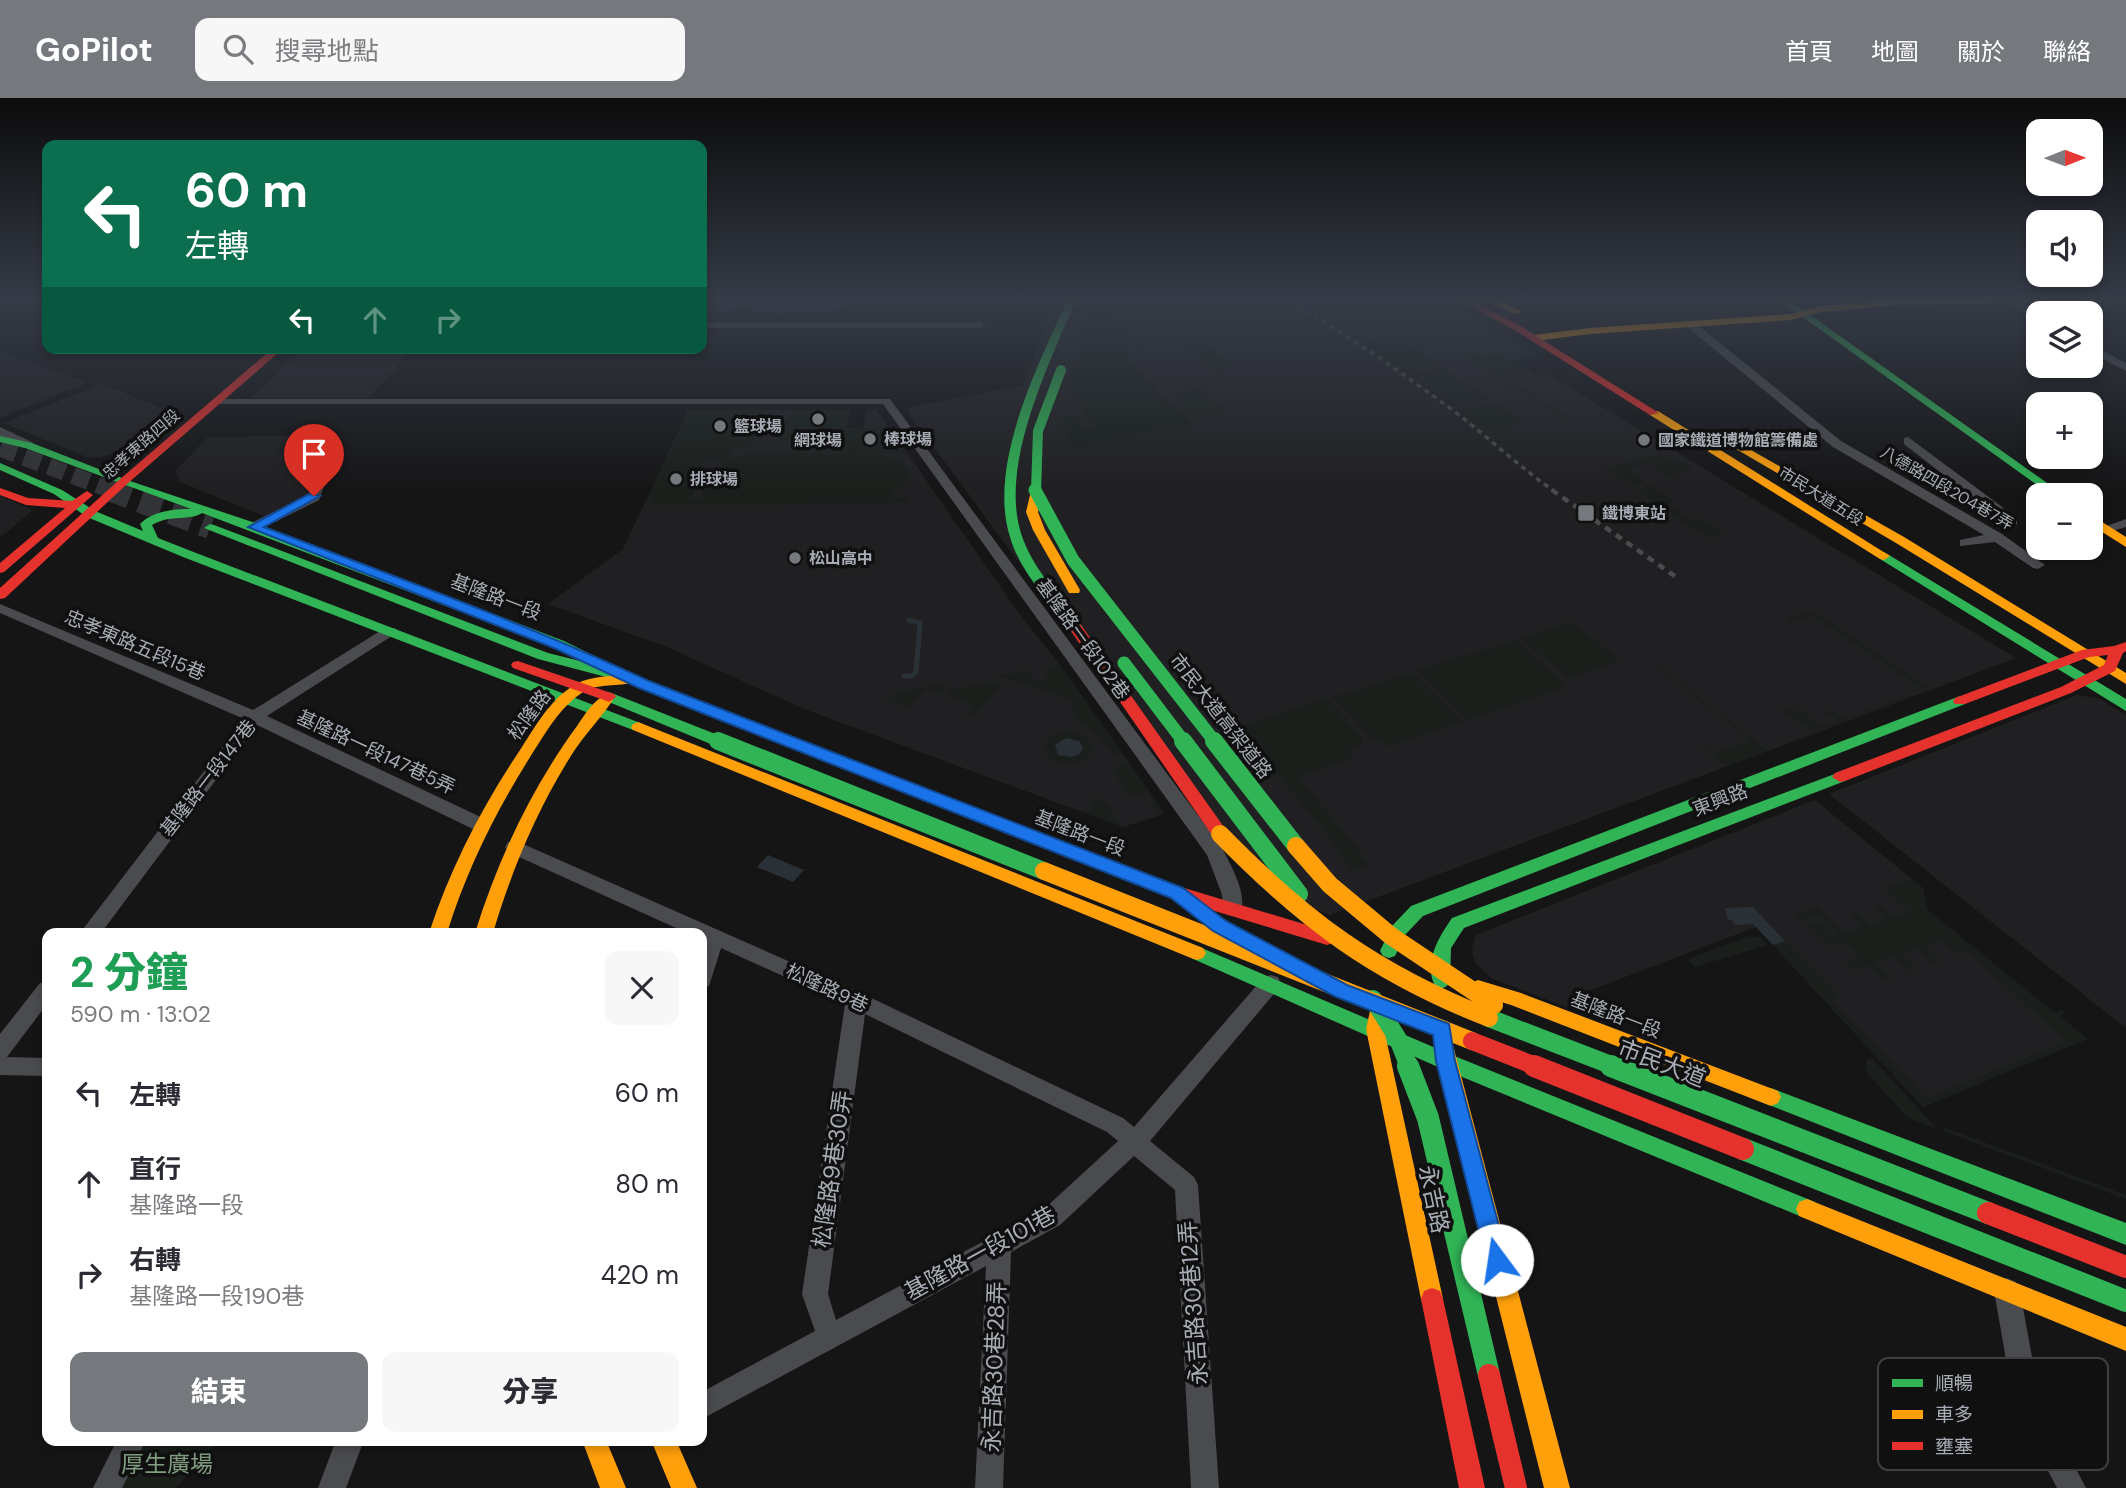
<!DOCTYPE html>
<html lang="zh-TW">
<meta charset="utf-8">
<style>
body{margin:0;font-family:"DM Sans","Noto Sans TC",sans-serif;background:#f7f7f7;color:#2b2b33;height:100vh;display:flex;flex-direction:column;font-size:26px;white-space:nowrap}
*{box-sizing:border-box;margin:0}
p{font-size:23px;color:#7c7c81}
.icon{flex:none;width:38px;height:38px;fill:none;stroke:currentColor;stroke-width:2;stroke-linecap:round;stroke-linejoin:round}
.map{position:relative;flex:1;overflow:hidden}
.side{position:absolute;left:42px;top:830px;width:665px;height:518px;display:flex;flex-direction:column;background:#fff;border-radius:14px;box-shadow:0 4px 10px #0003}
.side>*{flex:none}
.hud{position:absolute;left:42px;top:42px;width:665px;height:214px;border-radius:14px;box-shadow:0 4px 10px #0003;background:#0b6e4f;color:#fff;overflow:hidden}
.needle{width:46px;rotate:89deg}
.controls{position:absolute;left:2026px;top:21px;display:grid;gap:14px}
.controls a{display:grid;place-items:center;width:77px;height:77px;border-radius:14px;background:#fff;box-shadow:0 4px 10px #0003;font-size:35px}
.pin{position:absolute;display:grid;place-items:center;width:60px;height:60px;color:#fff;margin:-72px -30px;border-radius:50% 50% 50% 0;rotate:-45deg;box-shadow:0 0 7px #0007}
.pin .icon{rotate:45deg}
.me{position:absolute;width:77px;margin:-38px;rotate:346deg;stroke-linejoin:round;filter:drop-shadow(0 0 5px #0008)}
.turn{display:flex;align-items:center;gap:24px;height:147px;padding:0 28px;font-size:32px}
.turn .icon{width:91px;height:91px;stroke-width:2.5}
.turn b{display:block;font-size:49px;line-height:60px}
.lanes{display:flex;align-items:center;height:66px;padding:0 28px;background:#0003;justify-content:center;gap:35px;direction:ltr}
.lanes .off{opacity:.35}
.round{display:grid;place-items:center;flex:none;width:74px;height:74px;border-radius:14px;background:#f7f7f7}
.overview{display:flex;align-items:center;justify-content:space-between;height:119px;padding:0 28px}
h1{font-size:42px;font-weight:800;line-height:52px;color:#1e9e55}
.primary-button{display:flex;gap:14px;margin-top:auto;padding:14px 28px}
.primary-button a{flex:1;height:80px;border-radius:14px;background:#75787d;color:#fff;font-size:28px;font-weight:800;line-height:80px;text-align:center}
.primary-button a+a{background:#f7f7f7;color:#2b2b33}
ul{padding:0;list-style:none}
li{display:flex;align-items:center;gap:21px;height:91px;padding:0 28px}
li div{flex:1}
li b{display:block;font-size:26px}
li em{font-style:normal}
header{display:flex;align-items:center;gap:42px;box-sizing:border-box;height:98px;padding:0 35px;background:#75787d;color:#fff}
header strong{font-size:33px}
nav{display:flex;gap:38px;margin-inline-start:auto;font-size:24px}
.search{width:490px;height:63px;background:#f7f7f7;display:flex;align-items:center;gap:18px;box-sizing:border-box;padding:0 24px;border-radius:14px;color:#7c7c81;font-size:26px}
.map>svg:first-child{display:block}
.built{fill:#202022}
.green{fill:#1a1f1b}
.water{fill:#2a3136}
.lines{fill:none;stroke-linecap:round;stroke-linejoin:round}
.stream{stroke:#2a3136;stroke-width:5}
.primary-tunnel-far1{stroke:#323336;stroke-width:17;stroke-dasharray:17 9;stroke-linecap:butt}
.primary-tunnel{stroke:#323336;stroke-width:22;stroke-dasharray:22 11;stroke-linecap:butt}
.street{fill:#4a4b4e;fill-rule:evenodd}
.fast{fill:#30b455;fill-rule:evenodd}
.slow{fill:#ff9f0a;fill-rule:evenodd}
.jam{fill:#e5322d;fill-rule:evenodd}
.rail-far1{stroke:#4a4b4d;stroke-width:3.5;stroke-dasharray:5 4.5;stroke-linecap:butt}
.rail{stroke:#4a4b4d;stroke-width:4.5;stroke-dasharray:7 6;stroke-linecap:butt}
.fast-bridge-far3{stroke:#30b455;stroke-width:10}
.fast-bridge-far2{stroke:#30b455;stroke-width:13}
.fast-bridge-far1{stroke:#30b455;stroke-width:18}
.fast-bridge{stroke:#30b455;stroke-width:22}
.slow-bridge{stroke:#ff9f0a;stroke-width:18}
.jam-bridge-far1{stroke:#e5322d;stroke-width:18}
.jam-bridge{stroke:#e5322d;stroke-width:22}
.route{fill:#1a73e8;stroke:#114b97;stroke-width:2}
.poi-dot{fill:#75787d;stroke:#101011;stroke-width:2.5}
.labels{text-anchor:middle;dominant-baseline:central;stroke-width:7;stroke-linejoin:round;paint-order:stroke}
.far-poi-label{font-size:16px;font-weight:bold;fill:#a8adb5;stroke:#101011;text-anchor:start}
.far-street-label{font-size:16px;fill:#a8adb5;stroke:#101011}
.street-label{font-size:19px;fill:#a8adb5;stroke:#101011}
.near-street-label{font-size:23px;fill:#a8adb5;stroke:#101011}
.near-park-label{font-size:23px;fill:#819e81;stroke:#101011}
.key{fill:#101011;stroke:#3e3f42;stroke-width:2}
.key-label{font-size:19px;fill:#a8adb5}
</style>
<header>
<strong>GoPilot</strong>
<div class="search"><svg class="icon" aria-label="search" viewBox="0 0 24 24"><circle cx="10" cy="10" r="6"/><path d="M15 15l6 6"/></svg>搜尋地點</div>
<nav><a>首頁</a><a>地圖</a><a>關於</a><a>聯絡</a></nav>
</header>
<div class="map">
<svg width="2126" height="1390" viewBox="0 0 2126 1390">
<rect width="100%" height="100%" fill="#151516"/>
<path class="built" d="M1057 199H1439L1488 226 1480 229 1498 239 1506 238 1538 256 1512 263 1536 278 1546 275 2016 560 1330 817 1258 788 907 313 911 309 1023 287Z
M304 250H414L369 300H251Z
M0 254 88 284 0 320Z
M102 286 166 312 115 355 102 359 89 360 4 325Z
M688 312H850L847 330H863L867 312H877L1021 518 1061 568 1165 716 1123 729 804 611 667 549 548 506 623 451Z
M326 335 322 363 309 399 266 419 180 384 175 373 208 339 289 338Z
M0 398 33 412 0 440Z
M2077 597 2100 601 2126 617V930L1829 696Z
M1815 702 1923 790 1928 815 2077 945 1923 1009 1756 829 1578 897 1574 912 1491 880 1477 867 1473 859 1472 851 1476 837Z"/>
<path class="green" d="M702 199H1041L1040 211 1015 217 922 221H702Z
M1095 199H1099L1105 207 1131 204 1105 209 1119 227 1148 224 1150 226 1121 232 1144 251 1124 235 1115 237 1119 241 1114 243 1126 254 1124 258 1156 289 1154 290 1192 325 1080 350 1074 348 1063 328 1062 318 1076 317 1086 330 1093 328 1068 288 1070 273 1083 268 1081 246Z
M1388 238 1396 239 1435 265 1433 268 1401 274 1363 245Z
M1201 243 1230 266 1220 268 1223 272 1218 273 1187 246Z
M1461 255 1487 259 1497 256 1523 272 1503 277 1570 321 1566 322Z
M1437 270 1444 271 1486 299 1485 303 1452 309 1409 279 1411 276Z
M1200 291 1225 312 1194 319 1170 297Z
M1488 305 1497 306 1520 321C1515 326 1510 326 1503 328 1483 333 1476 326 1460 314Z
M688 312H765L751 350H732L727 362H705L690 401 704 400 701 391C706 373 723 362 741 358 756 353 884 355 897 360 902 362 906 367 909 372L906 384 888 399H909L908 405 651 407V402H646Z
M790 312H850L846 330H890L907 355H840L842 343H779Z
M1661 358 1672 364 1679 362 1693 371 1669 378 1649 365 1625 372 1645 385 1635 388 1605 371 1643 360Z
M1650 388 1673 403 1666 406 1691 423 1700 420 1724 436 1708 439 1638 393Z
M1809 514H1814L1932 592 1922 595 1920 593 1923 591 1811 517 1789 524 1788 521Z
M1572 524 1619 562 1568 580 1521 540Z
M1515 542 1563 584 1565 589 1468 622 1417 573Z
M1655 567 1658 568 1768 653 1727 668 1701 647 1716 656 1751 642Z
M1061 568 1123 656 1117 657C1109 650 1102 639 1093 633 1079 621 1073 625 1073 603L998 578 1029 573 1033 584 1048 582 1045 571Z
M1411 575 1462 624 1388 648 1369 638 1333 599Z
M999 584 1003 585 975 617 967 615 972 607 947 598 953 591Z
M948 586 939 596 926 591 908 610 887 602 894 595Z
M1911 597 1914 598 1773 649 1813 634 1782 613 1788 611 1794 615 1798 613 1793 609 1796 608 1821 630 1839 624 1824 613 1827 612 1845 621Z
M1326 601 1360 637 1363 645 1351 649 1352 660 1298 679 1360 753 1358 754 1368 766 1350 773 1333 743 1278 677 1259 683 1220 635Z
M1063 634C1076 633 1088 636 1093 649L1088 660C1074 669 1041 670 1045 645L1056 636Z
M1128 663 1165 716 1161 717 1146 694 1129 698 1112 671Z
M1095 700 1107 705 1121 728 1085 715Z
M1912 781 1923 790 1927 811 2055 915 2062 912 2066 914 2060 918 2088 941 1923 1009 1773 847 1785 843 1840 898 1830 902 1927 1000 2066 943 1967 853 1957 856 1941 842 1924 848 1940 863 1933 865 1917 850 1901 855 1917 871 1910 873 1894 858 1875 864 1891 880 1884 882 1868 867 1853 872 1846 865 1860 859 1844 844 1830 849 1807 826 1819 823 1835 838 1839 837 1819 817 1802 822 1796 816 1817 809 1844 835 1862 829 1850 816 1856 814 1870 827 1885 821 1873 809 1879 807 1892 819 1909 813 1884 790Z
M1749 838 1761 840 1768 847 1694 869 1688 861Z
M1872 960 1937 1031 1908 1020 1867 975 1866 962Z
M1943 1029 2126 1097V1101L1943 1033Z
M142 1342H216L208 1358 175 1390H118Z"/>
<path class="water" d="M702 199C708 199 714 198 720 199 735 200 745 210 759 199H859L856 204 848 206V210L838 212 783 215 757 214 746 210 728 213 704 212H702Z
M1066 640 1079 643 1083 649 1080 656 1072 659 1058 657 1055 647Z
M768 757 804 772 793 784 757 769Z
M1753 809 1785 843 1773 847 1753 826 1735 827 1732 822H1728L1725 810Z"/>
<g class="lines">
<path class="stream" d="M904 578H912L916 574 920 525 909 522"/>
<path class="primary-tunnel-far1" d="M0 350 114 393"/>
<path class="primary-tunnel" d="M109 392 210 430"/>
<path class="street" d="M2002 199H2011L2040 215 2039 222 2002 202Z
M702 224H981L986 227 981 230H702Z
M1686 224H1694L1841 343 2002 436 2045 467 2038 471 2033 470 1995 444 1960 448V442L1984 437 1833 349 1686 228Z
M2091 247 2126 265V273L2091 255Z
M216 301H890L1222 750C1230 766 1249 798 1240 815L1233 817 1226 815 1221 794 1207 757 883 306H212L210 304Z
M0 329 32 344 34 347 24 350 0 338Z
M1908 339 2017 420V426H2007L1904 346V340Z
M327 360 333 364 319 402 259 432H249V426L308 397 321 364Z
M2126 421V429L2105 435 2098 431Z
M0 506 253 612 385 530H395L398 533 395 536 267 618 487 722 490 727 487 732H475L257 627 101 835H80L244 621 0 515Z
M514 742 863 896 1123 1020 1134 1029 1264 879 1271 877 1278 879 1281 885 1278 891 1150 1043 1194 1079 1198 1087 1219 1390H1191L1175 1092 1134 1058 1060 1127 1011 1154 1003 1390H975L986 1168 702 1321V1294L815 1233 802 1196 845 906 721 850 709 888 702 890V835H687L508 754 505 749 508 744ZM865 916 1107 1034 1118 1043 1044 1111 836 1222 828 1196Z
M47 883V906L7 959 47 960V978L0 977V936L40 885Z
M2007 1180 2016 1184 2020 1193 2040 1303 2086 1390H2057L2014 1307 1994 1193 1998 1184Z
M117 1342H146L122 1390H93Z
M336 1342H364L346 1390H318Z"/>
<path class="fast" d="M1069 199H1077C1050 265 996 370 1023 441 1035 474 1063 501 1083 530L1076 534 1071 533C1050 504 1020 474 1010 439 987 366 1039 265 1069 199Z
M1775 199H1785L2064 397H2051Z
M0 338 32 345 127 382 258 426 564 543 633 577 693 601 695 604 688 609 683 607 625 584 538 561 204 430 210 426 214 427 548 555 588 565 554 549 202 415C191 423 170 416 152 427L158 440 191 453 643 626 645 629 643 632H633L183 459 87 419 54 396 0 372V365L62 392 95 413 143 433 140 426C153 413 173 411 191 411L25 350 0 344Z
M1884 454 2126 601V613L1880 461V455Z
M609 594 723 639 726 643 723 647H713L604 602 602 599Z
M1960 598 1967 603 1965 606 1423 818 1405 837 1395 858 1389 860 1383 858 1380 853 1392 828 1411 808Z
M1840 674 1845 675 1848 679 1845 683 1464 830 1451 850 1450 883 1447 888 1441 891 1435 888C1423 864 1439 839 1452 820Z
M966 707 1183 790 1226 823 1246 833 1249 838 1246 843 1240 845 1214 833 1171 800 960 717 958 713Z
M1197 848 1452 957 1815 1104 1818 1111 1815 1118 1807 1121 1438 969 1191 860 1188 855 1191 850Z
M1771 990 2126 1125V1147L1764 1005 1761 999 1764 993Z"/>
<path class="slow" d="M1479 199H1490L1523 214 1515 216Z
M2126 199V203L1897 207 1821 214 1790 222 1590 236 1534 243 1529 240 1534 237 1590 230 1790 216 1821 208 1897 201Z
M1650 313H1658L1890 458 1884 462 1880 461 1650 317Z
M1735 343 1904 439 2126 575V586L1896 445 1731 348V344Z
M1036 393 1042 397 1038 414 1045 432 1080 492 1079 495H1069L1033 432 1026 414 1030 397Z
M2091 417 2126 439V449L2091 427Z
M630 576 637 581 635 584C618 589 598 585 583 594 560 609 546 634 532 656 496 713 467 771 447 835H429C451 768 483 707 522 649 536 627 550 602 573 588 589 577 611 579 630 576Z
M606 597 613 602C601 620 586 635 574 653 538 709 512 771 493 835H475C498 761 531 691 577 628 584 618 594 601 606 597Z
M638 624 1203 850 1206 855 1203 860 1197 862 1191 860 633 632 631 629 633 626Z
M1478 882 1521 895 1778 993 1781 999 1778 1005 1771 1008 1511 907 1471 895 1469 890 1471 885Z
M1377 911 1384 913 1386 919 1384 931 1443 1201 1440 1209 1432 1212 1424 1209 1421 1201 1366 931 1370 913Z
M1444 943 1451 945 1454 951 1570 1390H1544L1434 951 1437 945Z
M1807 1101 2126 1229V1253L1799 1118 1796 1111 1799 1104Z
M582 1342H606L626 1390H600Z
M651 1342H676L697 1390H671Z"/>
<path class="jam" d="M1455 199H1465L1522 229 1659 315 1650 317 1516 233Z
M273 250H284L127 386 5 500 0 501V490L119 382Z
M0 390 28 400 72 403 87 393 93 397 4 474 0 475V465L65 410 26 407 0 397Z
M1076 526 1081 527 1226 732 1228 736 1226 740H1214L1069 530Z
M2126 544V553L2123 555 2115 573 2071 595 1845 683 1840 684 1832 679 1835 675 2061 589 2104 567 2108 557 2089 559 1965 606H1955L1953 603 1955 600 2082 552 2114 548Z
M518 563 614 596 616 599 609 604 604 602 513 570 511 567 513 564Z
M688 599 972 709 974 713 966 719 960 717 683 607 681 604Z
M1181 789 1327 833 1333 835 1336 840 1333 845 1327 847 1175 801 1172 796 1175 791Z
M1432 1190 1440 1193 1443 1201 1485 1390H1459L1421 1201 1424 1193Z"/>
<path class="rail-far1" d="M1281 199C1343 234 1402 274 1459 317 1491 342 1521 370 1554 393"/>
<path class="rail" d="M1552 392 1676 479"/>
<path class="fast-bridge-far3" d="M1036 393 1038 333 1061 272"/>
<path class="fast-bridge-far2" d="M1035 392 1073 462 1215 644
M1124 565 1184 644
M718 643 721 644"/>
<path class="fast-bridge-far1" d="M718 643 1044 773
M1183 643 1299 796
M1214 643 1296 748
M1373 901 1398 941 1409 969
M1489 920 1616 969"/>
<path class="fast-bridge" d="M1408 968 1428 1020 1489 1277
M1611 968 1988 1115
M1743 1051 2126 1203"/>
<path class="slow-bridge" d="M1220 736C1305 823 1375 875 1489 920
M1296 748 1330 787 1391 838 1494 907
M1044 773 1472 943"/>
<path class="jam-bridge-far1" d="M1472 943 1538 969"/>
<path class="jam-bridge" d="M1534 968 1743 1051
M1988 1115 2126 1169
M1489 1277 1516 1390"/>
</g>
<linearGradient id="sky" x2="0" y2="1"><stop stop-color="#0c0c0c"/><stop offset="0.51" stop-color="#353b47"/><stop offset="1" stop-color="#353b47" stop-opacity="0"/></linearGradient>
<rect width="2126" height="393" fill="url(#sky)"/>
<path class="route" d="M309 396 320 398 264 429C394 478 524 525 649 583L1183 790 1226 823 1347 887 1449 926 1455 963 1508 1162 1505 1170 1497 1173 1489 1170 1486 1162 1436 963 1433 937 1334 898 1213 833 1171 800 639 590 554 550 248 429Z"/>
<g class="poi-dot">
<circle cx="818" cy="321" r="7"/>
<circle cx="720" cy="328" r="7"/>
<circle cx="870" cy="341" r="7"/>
<circle cx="1644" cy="342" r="7"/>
<circle cx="676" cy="381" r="7"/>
<rect x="1577" y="406" width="18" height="18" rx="3.5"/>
<circle cx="795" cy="460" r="7"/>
</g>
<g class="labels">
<g class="far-poi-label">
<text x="734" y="328">籃球場</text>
<text x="884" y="341">棒球場</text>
<text x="818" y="342" text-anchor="middle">網球場</text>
<text x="1658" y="342">國家鐵道博物館籌備處</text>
<text x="690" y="381">排球場</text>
<text x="1602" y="415">鐵博東站</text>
<text x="809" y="460">松山高中</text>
</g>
<g class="far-street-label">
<text transform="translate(141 346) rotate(-41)">忠孝東路四段</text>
<text transform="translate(1947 390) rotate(30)">八德路四段204巷7弄</text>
<text transform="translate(1821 398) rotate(32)">市民大道五段</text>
</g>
<g class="street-label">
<text transform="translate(496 499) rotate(21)">基隆路一段</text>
<text transform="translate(1083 541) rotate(54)">基隆路一段102巷</text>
<text transform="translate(135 547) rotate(23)">忠孝東路五段15巷</text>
<text transform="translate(529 617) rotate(-53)">松隆路</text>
<text transform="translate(1221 618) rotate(52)">市民大道高架道路</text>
<text transform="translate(376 654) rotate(25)">基隆路一段147巷5弄</text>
<text transform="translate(208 680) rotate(-52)">基隆路一段147巷</text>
<text transform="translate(1720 702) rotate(-21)">東興路</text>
<text transform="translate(1080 735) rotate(21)">基隆路一段</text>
<text transform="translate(827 890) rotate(25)">松隆路9巷</text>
<text transform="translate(1616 917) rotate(21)">基隆路一段</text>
</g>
<g class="near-street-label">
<text transform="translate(1662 965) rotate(21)">市民大道</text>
<text transform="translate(832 1071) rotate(-82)">松隆路9巷30弄</text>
<text transform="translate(1434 1101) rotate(78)">永吉路</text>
<text transform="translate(980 1155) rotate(-29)">基隆路一段101巷</text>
<text transform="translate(1193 1205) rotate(-94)">永吉路30巷12弄</text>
<text transform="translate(994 1269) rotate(-88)">永吉路30巷28弄</text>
</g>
<g class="near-park-label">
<text x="167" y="1366">厚生廣場</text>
</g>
</g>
<rect x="1878" y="1260" width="230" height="112" rx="10" class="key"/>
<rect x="1892" y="1281" width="31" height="8" fill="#30b455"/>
<rect x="1892" y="1312" width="31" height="9" fill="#ff9f0a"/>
<rect x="1892" y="1344" width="31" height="8" fill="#e5322d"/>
<g class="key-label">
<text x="1935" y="1292">順暢</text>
<text x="1935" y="1323">車多</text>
<text x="1935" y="1355">壅塞</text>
</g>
</svg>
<div class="controls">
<a><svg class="needle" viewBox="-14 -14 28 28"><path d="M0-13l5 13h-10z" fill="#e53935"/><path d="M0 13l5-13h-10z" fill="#7c7c81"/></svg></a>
<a><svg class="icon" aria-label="sound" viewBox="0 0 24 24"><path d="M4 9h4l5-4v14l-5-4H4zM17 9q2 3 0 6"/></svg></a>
<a><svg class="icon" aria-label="layers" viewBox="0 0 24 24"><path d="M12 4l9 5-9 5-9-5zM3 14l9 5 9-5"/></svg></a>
<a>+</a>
<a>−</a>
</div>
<div class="pin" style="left:314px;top:398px;background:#d93025"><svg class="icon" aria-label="arrive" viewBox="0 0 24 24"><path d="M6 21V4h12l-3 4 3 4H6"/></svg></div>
<svg class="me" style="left:1497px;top:1162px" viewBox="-20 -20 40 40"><circle r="19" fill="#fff"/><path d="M0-13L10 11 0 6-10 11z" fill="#1a73e8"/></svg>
<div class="hud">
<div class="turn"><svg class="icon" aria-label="left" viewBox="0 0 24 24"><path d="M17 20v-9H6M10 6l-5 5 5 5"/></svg><div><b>60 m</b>左轉</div></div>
<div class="lanes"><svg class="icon" aria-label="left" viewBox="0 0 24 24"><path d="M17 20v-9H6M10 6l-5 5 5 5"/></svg><svg class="icon off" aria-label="ahead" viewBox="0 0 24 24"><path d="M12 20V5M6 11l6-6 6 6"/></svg><svg class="icon off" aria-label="right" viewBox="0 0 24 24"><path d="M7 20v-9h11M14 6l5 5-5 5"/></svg></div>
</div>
<section class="side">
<div class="overview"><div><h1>2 分鐘</h1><p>590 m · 13:02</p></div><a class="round"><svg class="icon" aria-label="close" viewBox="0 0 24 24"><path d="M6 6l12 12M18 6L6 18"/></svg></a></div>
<ul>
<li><svg class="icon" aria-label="left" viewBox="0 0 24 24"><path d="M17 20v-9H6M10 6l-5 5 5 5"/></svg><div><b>左轉</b></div><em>60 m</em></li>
<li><svg class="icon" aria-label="ahead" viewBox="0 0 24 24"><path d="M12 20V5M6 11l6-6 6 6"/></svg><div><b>直行</b><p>基隆路一段</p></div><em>80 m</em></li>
<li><svg class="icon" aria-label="right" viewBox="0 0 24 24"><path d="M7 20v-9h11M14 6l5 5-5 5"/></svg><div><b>右轉</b><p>基隆路一段190巷</p></div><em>420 m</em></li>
</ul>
<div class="primary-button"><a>結束</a><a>分享</a></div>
</section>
</div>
